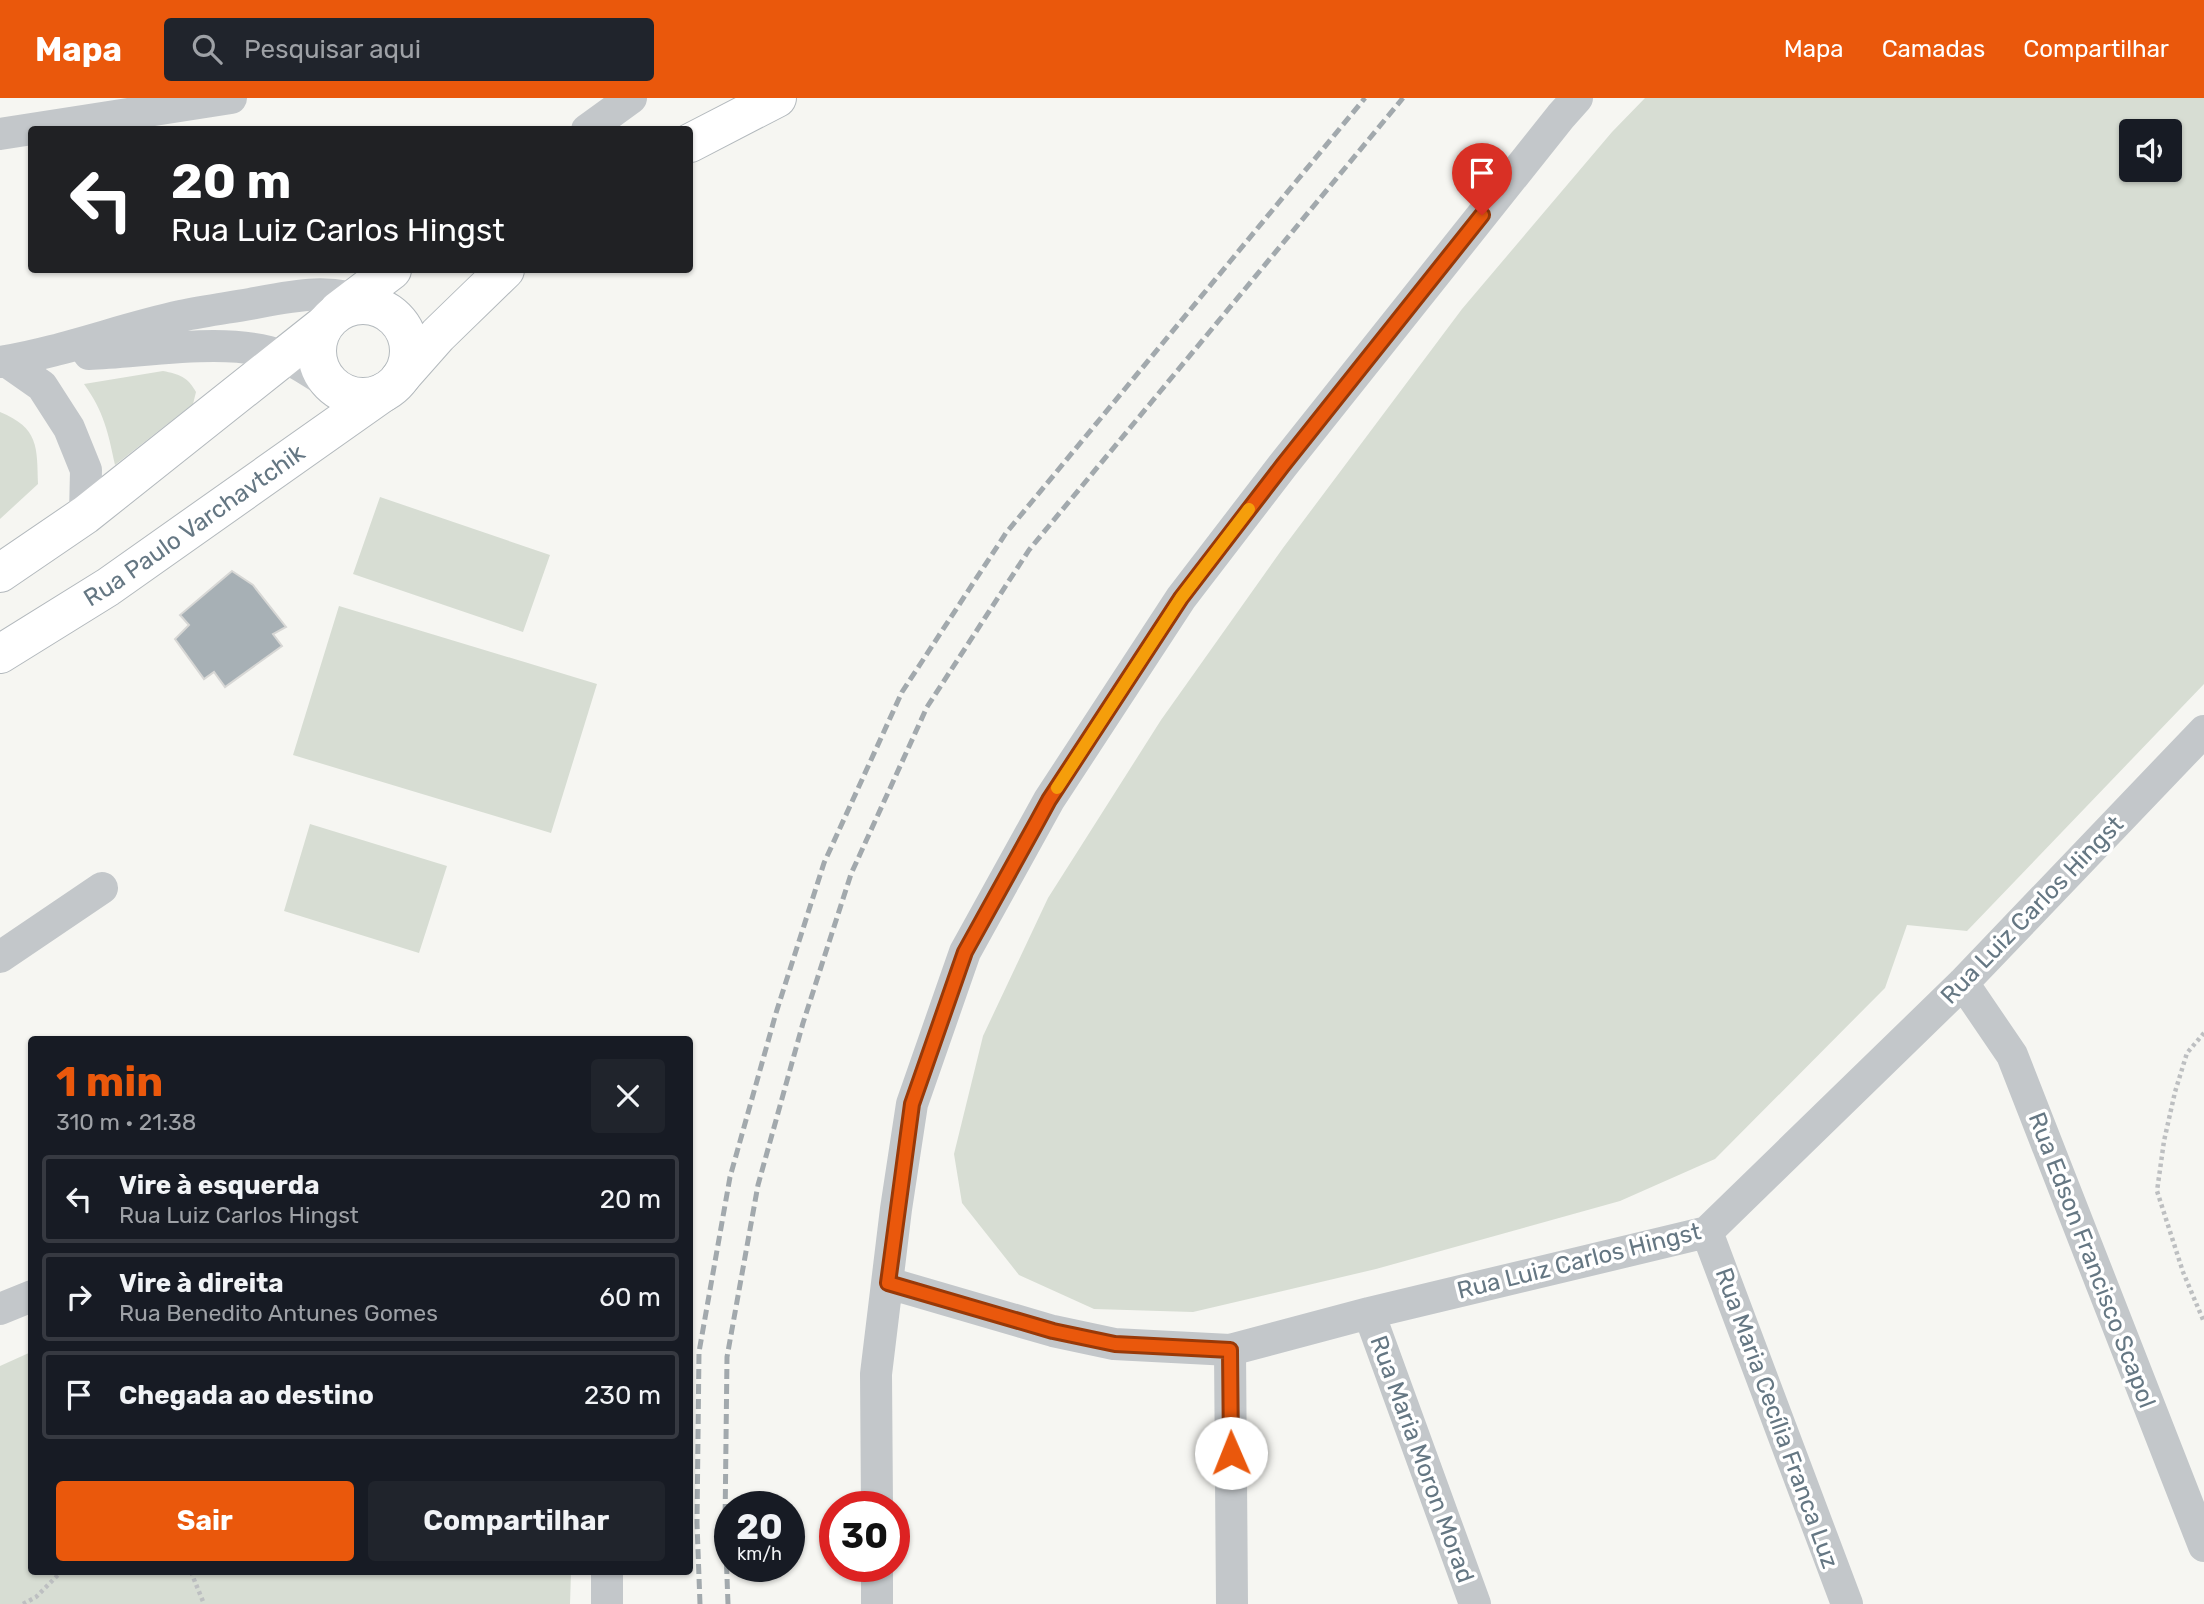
<!DOCTYPE html>
<html lang="pt">
<meta charset="utf-8">
<style>
body{margin:0;font-family:Rubik,sans-serif;background:#20242c;color:#f1f3f6;height:100vh;display:flex;flex-direction:column;font-size:26px;white-space:nowrap}
*{box-sizing:border-box;margin:0}
p{font-size:23px;color:#9ea1a6}
.icon{flex:none;width:38px;height:38px;fill:none;stroke:currentColor;stroke-width:2;stroke-linecap:round;stroke-linejoin:round}
.map{position:relative;flex:1;overflow:hidden}
.details{position:absolute;left:28px;top:938px;width:665px;height:539px;display:flex;flex-direction:column;background:#171b24;border-radius:7px;box-shadow:0 2px 5px #0004}
.details>*{flex:none}
.hud{position:absolute;left:28px;top:28px;width:665px;height:147px;border-radius:7px;box-shadow:0 2px 5px #0004;background:#202124;color:#fff;overflow:hidden}
.fabs{position:absolute;left:2119px;top:21px;display:grid;gap:14px}
.fabs a{display:grid;place-items:center;width:63px;height:63px;border-radius:7px;background:#171b24;box-shadow:0 2px 5px #0004;font-size:35px}
.speed{position:absolute;left:714px;top:1393px;display:flex;gap:14px;font-size:35px;font-weight:700;text-align:center}
.speed>*{display:grid;place-content:center;width:91px;height:91px;border-radius:50%;background:#171b24;box-shadow:0 2px 5px #0004;line-height:1}
.speed small{font-size:18px;font-weight:400}
.speed .limit{border:10px solid #d22;background:#fff;color:#111}
.pin{position:absolute;display:grid;place-items:center;width:60px;height:60px;color:#fff;margin:-72px -30px;border-radius:50% 50% 50% 0;rotate:-45deg;box-shadow:0 0 7px #0007}
.pin .icon{rotate:45deg}
.me{position:absolute;width:77px;margin:-38px;rotate:359deg;stroke-linejoin:round;filter:drop-shadow(0 0 5px #0008)}
.turn{display:flex;align-items:center;gap:24px;height:147px;padding:0 28px;font-size:32px}
.turn .icon{width:91px;height:91px;stroke-width:2.5}
.turn b{display:block;font-size:49px;line-height:60px}
.round{display:grid;place-items:center;flex:none;width:74px;height:74px;border-radius:7px;background:#20242c}
.summary{display:flex;align-items:center;justify-content:space-between;height:119px;padding:0 28px}
h1{font-size:42px;font-weight:700;line-height:52px;color:#ea580c}
.action{display:flex;gap:14px;margin-top:auto;padding:14px 28px}
.action a{flex:1;height:80px;border-radius:7px;background:#ea580c;color:#fff;font-size:28px;font-weight:700;line-height:80px;text-align:center}
.action a+a{background:#20242c;color:#f1f3f6}
ul{padding:0;list-style:none}
li{display:flex;align-items:center;gap:21px;height:88px;margin:0 14px 10px;padding:0 14px;border:4px solid #363941;border-radius:7px}
li div{flex:1}
li b{display:block;font-size:26px}
li em{font-style:normal}
header{display:flex;align-items:center;gap:42px;box-sizing:border-box;height:98px;padding:0 35px;background:#ea580c;color:#fff}
header strong{font-size:33px}
nav{display:flex;gap:38px;margin-inline-start:auto;font-size:24px}
.search{width:490px;height:63px;background:#20242c;display:flex;align-items:center;gap:18px;box-sizing:border-box;padding:0 24px;border-radius:7px;color:#9ea1a6;font-size:26px}
.map>svg:first-child{display:block}
.green{fill:#d7ddd3;fill-rule:evenodd}
.building{fill:#a7b0b5;stroke:#d7d7d5;stroke-width:2}
.lines{fill:none;stroke-linecap:round;stroke-linejoin:round}
.secondary-casing{stroke:#b3b9bd;stroke-width:40}
.path{stroke:#bdbfc1;stroke-width:4.5;stroke-dasharray:3.5 3.5;stroke-linecap:butt}
.street{stroke:#c3c7ca;stroke-width:32}
.secondary{stroke:#fff;stroke-width:38}
.rail{stroke:#a2a9ad;stroke-width:5;stroke-dasharray:10 5;stroke-linecap:butt}
.route-casing{stroke:#983908;stroke-width:18}
.route{stroke:#ea580c;stroke-width:12}
.slow{stroke:#f59e0b;stroke-width:12}
.labels{text-anchor:middle;dominant-baseline:central;stroke-width:7;stroke-linejoin:round;paint-order:stroke}
.street-label{font-size:24px;fill:#657783;stroke:#fff}
</style>
<header>
<strong>Mapa</strong>
<div class="search"><svg class="icon" aria-label="search" viewBox="0 0 24 24"><circle cx="10" cy="10" r="6"/><path d="M15 15l6 6"/></svg>Pesquisar aqui</div>
<nav><a>Mapa</a><a>Camadas</a><a>Compartilhar</a></nav>
</header>
<div class="map">
<svg width="2204" height="1506" viewBox="0 0 2204 1506">
<rect width="100%" height="100%" fill="#f6f6f2"/>
<path class="green" d="M1645 0H2204V586L1967 833 1907 827 1885 890 1715 1061 1620 1103 1376 1171 1193 1214 1094 1211 1019 1177 962 1105 954 1056 983 938 1048 800 1161 622 1283 450 1462 211 1612 34ZM2170 33V72H2132V33Z
M163 273C179 276 188 279 196 294L193 306 115 367C108 334 104 314 84 286Z
M0 314C39 330 37 349 38 386L0 421Z
M380 399 550 457 523 534 353 476Z
M339 508 597 586 551 735 293 657Z
M310 726 447 768 419 855 284 813Z
M31 1254 32 1474H571L570 1506H0V1268Z"/>
<path class="building" d="M232 473 253 487 286 529 273 536 282 548 225 589 214 574 204 581 175 541 189 527 180 517Z"/>
<g class="lines">
<g class="secondary-casing">
<g id="secondary">
<path d="M690 45 777 0"/>
<circle cx="363" cy="253" r="46"/>
<path d="M338 213 392 172"/>
<path d="M400 280 438 237 505 172"/>
<path d="M0 475 85 417 324 227"/>
<path id="s1" d="M0 556 108 489 384 294"/>
</g>
</g>
<path class="path" d="M2204 935 2187 955 2175 994 2164 1043 2157 1093 2183 1174 2204 1224
M191 1474 204 1506
M23 1506 36 1499 61 1474"/>
<path class="street" d="M587 32 631 0
M0 36 231 0
M89 256C145 254 231 238 282 258 299 265 317 278 333 288
M6 263 42 288 69 330 86 372 85 417
M0 264C62 254 121 231 181 218 204 213 227 210 250 206 292 198 330 189 371 206
M0 859 102 790
M1963 885 2012 957 2204 1448
M1707 1134 1847 1506
M888 1185 1053 1233 1114 1246 1230 1252 1369 1215 1707 1134 1963 885 2204 633
M0 1211 32 1198
M1369 1215 1475 1506
M1230 1252 1232 1506
M877 1409 876 1276 896 1111 912 1006 965 854 1049 702 1181 500 1283 367 1561 18 1577 0
M607 1506V1474
M877 1506V1468"/>
<use href="#secondary" class="secondary"/>
<path class="rail" d="M700 1506 697 1425 699 1254 730 1079 776 915 824 765 902 594 1006 435 1365 0
M728 1506 725 1427 727 1259 758 1087 803 925 851 776 927 609 1029 452 1403 0"/>
</g>
<g class="lines">
<g class="route-casing">
<path id="route" d="M1231 1355 1230 1252 1115 1246 1053 1233 888 1185 912 1006 965 854 1037 724 1049 702 1181 500 1283 367 1482 117"/>
</g>
<use href="#route" class="route"/>
<path class="slow" d="M1057 690 1181 500 1249 411"/>
</g>
<g class="labels">
<g class="street-label">
<text stroke="none"><textPath href="#s1" startOffset="233">Rua Paulo Varchavtchik</textPath></text>
<text transform="translate(2032 812) rotate(-46)">Rua Luiz Carlos Hingst</text>
<text transform="translate(2092 1162) rotate(69)">Rua Edson Francisco Scapol</text>
<text transform="translate(1579 1163) rotate(-14)">Rua Luiz Carlos Hingst</text>
<text transform="translate(1777 1320) rotate(70)">Rua Maria Cecília Franca Luz</text>
<text transform="translate(1422 1361) rotate(70)">Rua Maria Moron Morad</text>
</g>
</g>
</svg>
<div class="fabs">
<a><svg class="icon" aria-label="sound" viewBox="0 0 24 24"><path d="M4 9h4l5-4v14l-5-4H4zM17 9q2 3 0 6"/></svg></a>
</div>
<div class="speed"><div>20<small>km/h</small></div><div class="limit">30</div></div>
<div class="pin" style="left:1482px;top:117px;background:#d93025"><svg class="icon" aria-label="arrive" viewBox="0 0 24 24"><path d="M6 21V4h12l-3 4 3 4H6"/></svg></div>
<svg class="me" style="left:1231px;top:1355px" viewBox="-20 -20 40 40"><circle r="19" fill="#fff"/><path d="M0-13L10 11 0 6-10 11z" fill="#ea580c"/></svg>
<div class="hud">
<div class="turn"><svg class="icon" aria-label="left" viewBox="0 0 24 24"><path d="M17 20v-9H6M10 6l-5 5 5 5"/></svg><div><b>20 m</b>Rua Luiz Carlos Hingst</div></div>
</div>
<section class="details">
<div class="summary"><div><h1>1 min</h1><p>310 m · 21:38</p></div><a class="round"><svg class="icon" aria-label="close" viewBox="0 0 24 24"><path d="M6 6l12 12M18 6L6 18"/></svg></a></div>
<ul>
<li><svg class="icon" aria-label="left" viewBox="0 0 24 24"><path d="M17 20v-9H6M10 6l-5 5 5 5"/></svg><div><b>Vire à esquerda</b><p>Rua Luiz Carlos Hingst</p></div><em>20 m</em></li>
<li><svg class="icon" aria-label="right" viewBox="0 0 24 24"><path d="M7 20v-9h11M14 6l5 5-5 5"/></svg><div><b>Vire à direita</b><p>Rua Benedito Antunes Gomes</p></div><em>60 m</em></li>
<li><svg class="icon" aria-label="arrive" viewBox="0 0 24 24"><path d="M6 21V4h12l-3 4 3 4H6"/></svg><div><b>Chegada ao destino</b></div><em>230 m</em></li>
</ul>
<div class="action"><a>Sair</a><a>Compartilhar</a></div>
</section>
</div>
